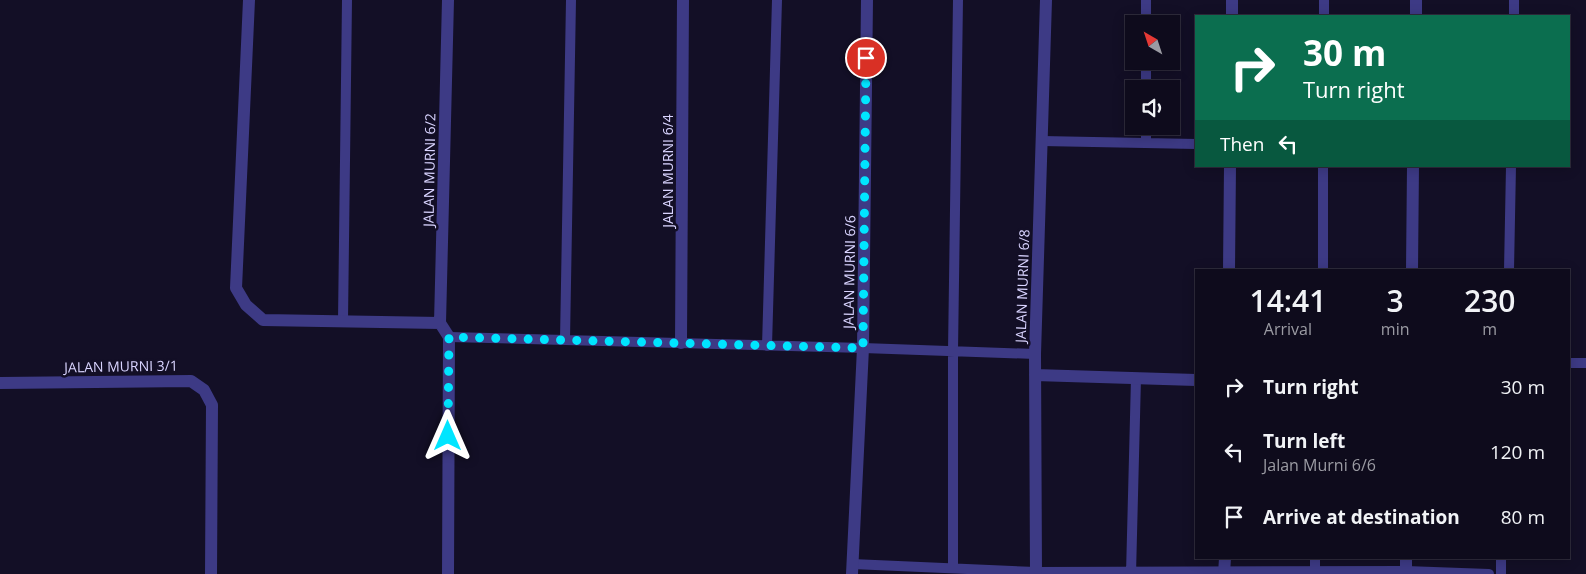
<!DOCTYPE html>
<style>
body{margin:0;font-family:"Open Sans",sans-serif;background:#1c1929;color:#f1f3f6;height:100vh;display:flex;flex-direction:column;font-size:19px;white-space:nowrap}
*{box-sizing:border-box;margin:0}
p{font-size:16px;color:#9b9ba3}
.icon{flex:none;width:28px;height:28px;fill:none;stroke:currentColor;stroke-width:2;stroke-linecap:round;stroke-linejoin:round}
.map{position:relative;flex:1;overflow:hidden}
.panel{position:absolute;left:1195px;top:269px;width:375px;height:290px;display:flex;flex-direction:column;background:#0e0b1c;border-radius:0px;box-shadow:0 2px 12px #0003,0 0 0 1px #2e2b3b}
.panel>*{flex:none}
.banner{position:absolute;left:1195px;top:15px;width:375px;height:152px;border-radius:0px;box-shadow:0 2px 12px #0003,0 0 0 1px #2e2b3b;background:#0b6e4f;color:#fff;overflow:hidden}
.needle{width:32px;rotate:321deg}
.buttons{position:absolute;left:1125px;top:15px;display:grid;gap:10px}
.buttons a{display:grid;place-items:center;width:55px;height:55px;border-radius:0px;background:#0e0b1c;box-shadow:0 2px 12px #0003,0 0 0 1px #2e2b3b;font-size:25px}
.pin{position:absolute;display:grid;place-items:center;width:42px;height:42px;color:#fff;margin:-21px;border:2px solid #fff;border-radius:50%;box-shadow:0 1px 5px #0007}
.me{position:absolute;width:55px;margin:-28px;rotate:0deg;stroke-linejoin:round;filter:drop-shadow(0 0 4px #0008)}
.turn{display:flex;align-items:center;gap:18px;height:105px;padding:0 25px;font-size:22px}
.turn .icon{width:65px;height:65px;stroke-width:2.5}
.turn b{display:block;font-size:35px;line-height:42px}
.then{display:flex;align-items:center;height:48px;padding:0 25px;background:#0003;gap:10px;font-size:19px}
.eta{display:flex;justify-content:space-evenly;align-items:center;height:85px;text-align:center}
.eta b{font-size:30px;font-weight:600;line-height:35px}
ul{padding:0;list-style:none}
li{display:flex;align-items:center;gap:15px;height:65px;padding:0 25px}
li div{flex:1}
li b{display:block;font-size:19px}
li em{font-style:normal}
.map>svg:first-child{display:block}
.lines{fill:none;stroke-linecap:round;stroke-linejoin:round}
.lane{stroke:#3d3a85;stroke-width:10}
.street{stroke:#3d3a85;stroke-width:12}
.route{stroke:#00e5ff;stroke-width:9;stroke-dasharray:0 16.2}
.labels{text-anchor:middle;dominant-baseline:central;stroke-width:5;stroke-linejoin:round;paint-order:stroke}
.street-label{font-size:14px;fill:#d9d4ff;stroke:#130f26}
</style>
<div class="map">
<svg width="1586" height="574" viewBox="0 0 1586 574">
<rect width="100%" height="100%" fill="#130f26"/>
<g class="lines">
<path class="lane" d="M1324 16V0
M1514 16V0
M1146 24V0
M1146 89V61
M1042 141 1196 144
M1146 143V126
M1323 270V166
M1509 270 1511 166
M343 321 347 0
M449 337 863 348 1035 354
M565 340 571 0
M767 346 777 0
M1569 363H1586
M852 564 1036 572 1406 571 1489 574
M953 574V351L958 0
M1131 574 1136 378
M1315 574V558
M1501 574V558"/>
<path class="street" d="M249 0 236 288 246 305 263 320 440 323
M448 0 440 323 449 337 448 574
M1232 16V0
M1416 16V0
M1229 270 1230 166
M1412 270 1413 166
M681 343 683 0
M1035 375 1196 380
M0 383 191 381 204 390 212 405 211 574
M852 574 863 348 867 0
M1036 574 1035 354 1046 0
M1224 574 1225 558
M1406 574V558"/>
</g>
<g class="lines">
<path class="route" d="M448 436 449 337 863 348 866 58"/>
</g>
<g class="labels">
<g class="street-label">
<text transform="translate(429 170) rotate(-89)">JALAN MURNI 6/2</text>
<text transform="translate(667 171) rotate(-90)">JALAN MURNI 6/4</text>
<text transform="translate(849 272) rotate(-89)">JALAN MURNI 6/6</text>
<text transform="translate(1022 286) rotate(-88)">JALAN MURNI 6/8</text>
<text transform="translate(121 366) rotate(-1)">JALAN MURNI 3/1</text>
</g>
</g>
</svg>
<div class="buttons">
<a><svg class="needle" viewBox="-14 -14 28 28"><path d="M0-13l5 13h-10z" fill="#e53935"/><path d="M0 13l5-13h-10z" fill="#9b9ba3"/></svg></a>
<a><svg class="icon" aria-label="sound" viewBox="0 0 24 24"><path d="M4 9h4l5-4v14l-5-4H4zM17 9q2 3 0 6"/></svg></a>
</div>
<div class="pin" style="left:866px;top:58px;background:#d93025"><svg class="icon" aria-label="arrive" viewBox="0 0 24 24"><path d="M6 21V4h12l-3 4 3 4H6"/></svg></div>
<svg class="me" style="left:448px;top:436px" viewBox="-20 -20 40 40"><path d="M0-17L14 15 0 8-14 15z" fill="#00e5ff" stroke="#fff" stroke-width="4"/></svg>
<div class="banner">
<div class="turn"><svg class="icon" aria-label="right" viewBox="0 0 24 24"><path d="M7 20v-9h11M14 6l5 5-5 5"/></svg><div><b>30 m</b>Turn right</div></div>
<div class="then">Then<svg class="icon" aria-label="left" viewBox="0 0 24 24"><path d="M17 20v-9H6M10 6l-5 5 5 5"/></svg></div>
</div>
<section class="panel">
<div class="eta">
<div><b>14:41</b><p>Arrival</p></div>
<div><b>3</b><p>min</p></div>
<div><b>230</b><p>m</p></div>
</div>
<ul>
<li><svg class="icon" aria-label="right" viewBox="0 0 24 24"><path d="M7 20v-9h11M14 6l5 5-5 5"/></svg><div><b>Turn right</b></div><em>30 m</em></li>
<li><svg class="icon" aria-label="left" viewBox="0 0 24 24"><path d="M17 20v-9H6M10 6l-5 5 5 5"/></svg><div><b>Turn left</b><p>Jalan Murni 6/6</p></div><em>120 m</em></li>
<li><svg class="icon" aria-label="arrive" viewBox="0 0 24 24"><path d="M6 21V4h12l-3 4 3 4H6"/></svg><div><b>Arrive at destination</b></div><em>80 m</em></li>
</ul>
</section>
</div>
